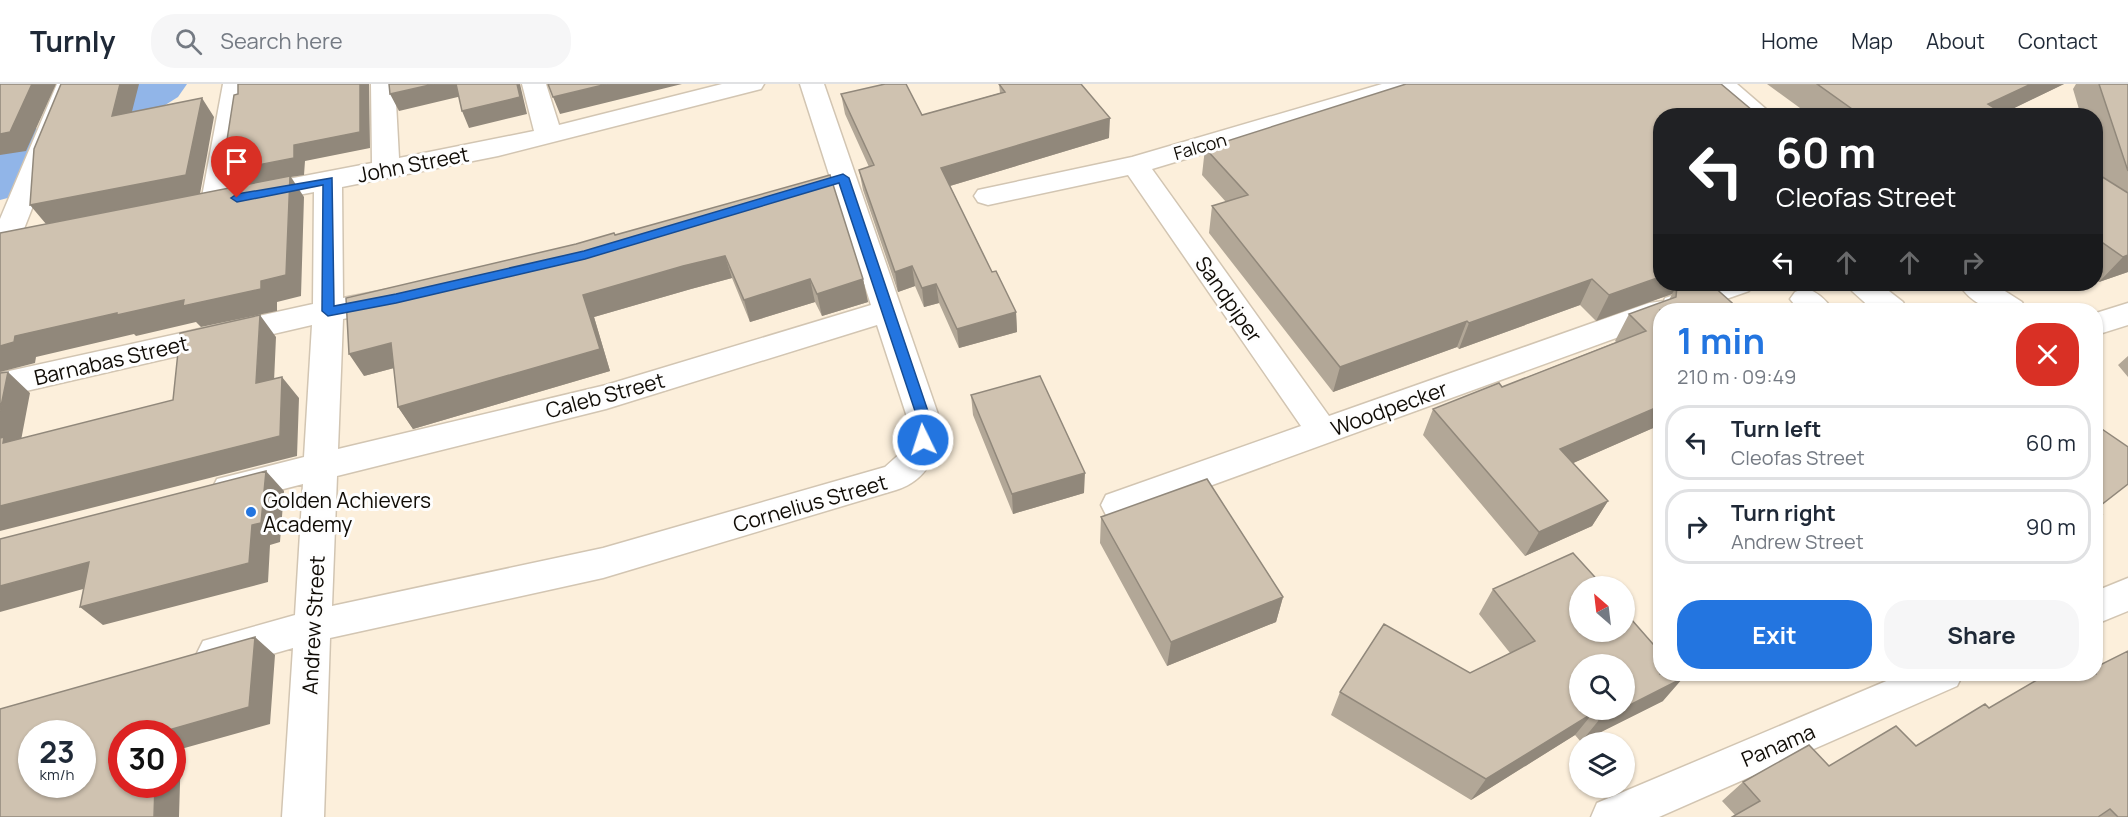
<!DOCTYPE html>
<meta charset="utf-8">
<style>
body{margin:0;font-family:Manrope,sans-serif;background:#f6f6f7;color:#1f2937;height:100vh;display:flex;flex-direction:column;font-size:22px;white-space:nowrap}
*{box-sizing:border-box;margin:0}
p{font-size:20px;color:#747a83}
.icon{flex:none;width:33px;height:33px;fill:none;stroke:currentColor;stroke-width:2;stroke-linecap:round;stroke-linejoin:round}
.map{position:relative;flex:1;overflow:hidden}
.side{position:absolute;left:1653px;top:219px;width:450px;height:378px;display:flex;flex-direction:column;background:#fff;border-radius:24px;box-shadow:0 2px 4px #0004}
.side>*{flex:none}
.guide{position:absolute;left:1653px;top:24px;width:450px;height:183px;border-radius:24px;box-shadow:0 2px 4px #0004;background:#202124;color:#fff;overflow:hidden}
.needle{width:39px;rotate:332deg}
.tools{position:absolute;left:1569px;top:492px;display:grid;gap:12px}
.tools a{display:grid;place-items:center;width:66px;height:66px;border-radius:50%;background:#fff;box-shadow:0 2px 4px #0004;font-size:30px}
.speed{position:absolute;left:18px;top:636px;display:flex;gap:12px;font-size:30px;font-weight:700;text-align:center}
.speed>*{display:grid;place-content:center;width:78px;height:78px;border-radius:50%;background:#fff;box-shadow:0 2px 4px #0004;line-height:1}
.speed small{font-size:15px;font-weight:400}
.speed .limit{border:9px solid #d22;background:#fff;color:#111}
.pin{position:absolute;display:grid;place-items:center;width:51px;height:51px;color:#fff;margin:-62px -26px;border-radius:50% 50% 50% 0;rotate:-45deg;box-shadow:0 0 6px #0007}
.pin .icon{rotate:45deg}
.me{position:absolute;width:66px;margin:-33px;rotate:356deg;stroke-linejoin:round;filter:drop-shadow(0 0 4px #0008)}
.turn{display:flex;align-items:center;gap:21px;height:126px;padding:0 24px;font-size:27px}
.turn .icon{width:78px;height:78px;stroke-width:2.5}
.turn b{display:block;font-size:42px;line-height:51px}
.lanes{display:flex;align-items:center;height:57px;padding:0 24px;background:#0003;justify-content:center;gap:30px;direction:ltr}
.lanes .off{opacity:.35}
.round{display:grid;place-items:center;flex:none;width:63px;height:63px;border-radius:24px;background:#f6f6f7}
.overview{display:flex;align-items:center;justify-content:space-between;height:102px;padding:0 24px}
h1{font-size:36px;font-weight:700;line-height:45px;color:#2375e0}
.button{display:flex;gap:12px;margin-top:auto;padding:12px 24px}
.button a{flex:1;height:69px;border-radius:24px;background:#2375e0;color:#fff;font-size:24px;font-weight:700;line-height:69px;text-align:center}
.button a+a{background:#f6f6f7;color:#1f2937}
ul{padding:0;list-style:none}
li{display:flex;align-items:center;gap:18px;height:75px;margin:0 12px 9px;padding:0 12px;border:3px solid #e0e1e3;border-radius:24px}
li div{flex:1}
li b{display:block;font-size:22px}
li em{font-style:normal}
header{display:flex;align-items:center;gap:36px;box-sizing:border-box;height:84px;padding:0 30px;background:#fff;border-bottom:2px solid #e0e1e3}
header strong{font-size:28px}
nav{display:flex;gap:33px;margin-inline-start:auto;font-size:21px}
.search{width:420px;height:54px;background:#f6f6f7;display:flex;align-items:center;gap:15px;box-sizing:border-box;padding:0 21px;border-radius:24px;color:#747a83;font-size:22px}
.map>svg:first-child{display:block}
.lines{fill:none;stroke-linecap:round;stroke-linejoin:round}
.river{fill:#91b5e8;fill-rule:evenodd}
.minor-casing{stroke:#d2c5b2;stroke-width:3}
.minor{fill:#fff;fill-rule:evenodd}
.wall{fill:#b2a797}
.shaded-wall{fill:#91887b}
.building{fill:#cfc2b0;stroke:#91887b;stroke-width:1.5;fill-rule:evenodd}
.route{fill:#2375e0;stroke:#174c92;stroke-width:1.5}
.poi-dot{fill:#2375e0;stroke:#fefefe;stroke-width:2}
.labels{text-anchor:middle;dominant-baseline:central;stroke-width:6;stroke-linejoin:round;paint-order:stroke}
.far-street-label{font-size:18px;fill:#100c06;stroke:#fefefe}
.street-label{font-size:21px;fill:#100c06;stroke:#fefefe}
.poi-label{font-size:21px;fill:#100c06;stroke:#fefefe;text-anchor:start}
</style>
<header>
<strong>Turnly</strong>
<div class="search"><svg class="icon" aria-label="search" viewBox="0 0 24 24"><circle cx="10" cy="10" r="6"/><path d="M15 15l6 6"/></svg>Search here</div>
<nav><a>Home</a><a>Map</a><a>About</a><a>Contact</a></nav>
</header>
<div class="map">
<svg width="2128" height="733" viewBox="0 0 2128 733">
<rect width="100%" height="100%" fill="#fcefdb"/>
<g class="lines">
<path class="river" d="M112 0H187L178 13 23 110 0 116V66Z"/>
<g class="minor-casing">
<path id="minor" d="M57 0H81L18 160 14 167 0 169V135Z
M223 0H247L229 118 225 124 215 127 205 124 201 118Z
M371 0H395L399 74 534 47 522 0H546L559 41 722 0H764L761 5 498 72 342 103 343 214 390 205 401 209 405 216 401 223 343 235 338 365 606 301 871 221 800 0H824L940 336C939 368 929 396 896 406L603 494 330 554 324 733H282L293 564 216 586 203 581 197 569 203 557 295 531 303 400 229 419 217 415 212 405 217 395 304 373 312 241 0 313V289L313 220 314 108 252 120 242 117 238 111 242 105 252 102 372 79ZM877 241 908 336 904 366 885 383 603 464 332 522 337 392 606 325Z
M1382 0H1421L1418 5 1152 85 1329 332 1649 219 1664 217 1665 214 1709 200H1754L1749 207 1695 226H1660V238L1130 431 1118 435 1106 431 1101 421 1106 411 1301 342 1128 91 988 121 978 118 974 112 978 106 1132 73Z
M1709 0H1737L1774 32H1744Z
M1847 200H1880L1903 218 1907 226H1873L1852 207Z
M1959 200H1994L2022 218 2026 226C2000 229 1974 225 1959 200Z
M1805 204C1817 208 1826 215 1832 226H1799L1790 215 1795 208Z
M2128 219V241L2096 251V229Z
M2128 494V527L2096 540V507Z
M1903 590H1963L1957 602 1659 733H1591L1597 719Z"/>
</g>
<use href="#minor" class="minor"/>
</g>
<path class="wall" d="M999 0 1109 54 950 102 992 188 1016 228 1017 248 959 264 939 219 924 223 915 202 898 208 863 106 859 86 869 83 845 30 841 10 922 31 1000 9Z
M1767 0H2064L2003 29 2007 32H1811Z
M2076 0H2128V188L2099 198 2096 196V88L2099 91 2096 79V32H2081L2073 5Z
M1205 64 1660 200H1682L1681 201H1712L1660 226V341L1573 379 1608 417 1592 442 1525 472 1423 351 1433 325 1502 303 1616 258 1615 257 1629 230 1669 216 1672 210 1596 237 1580 221 1459 265 1457 263 1333 308 1209 149 1212 122 1226 118 1202 91Z
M615 151 863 195 868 218 822 232 815 218 750 238 732 194 691 205 594 233 610 287 413 345 398 323 394 284 364 292Z
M2128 272V293L2118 281Z
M971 311 1084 409 1013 430 973 331Z
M1101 433 1283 513 1276 538 1167 582 1100 459Z
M1493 505 1663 617 1581 658 1575 651 1471 716 1331 631 1340 608 1470 589 1510 569 1479 530Z
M2076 593 2128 733H1732L1735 731 1722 717 1743 698 1829 682 1916 662 1989 624Z"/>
<path class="shaded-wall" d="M32 0H56L26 67 0 71V50Z
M120 0H139L126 51 112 32Z
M360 0H369L370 64 305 77 304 91 291 93 304 113 301 212 277 218V227L201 243 196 238 136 252 134 250 36 273 35 279 0 288V262L234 104 222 88 294 61Z
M434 0H457L462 12 399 27 390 10Z
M517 0H520L527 30 469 44 462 27Z
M607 0H682L560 30 553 13Z
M2031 0H2064L1998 32 1988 20Z
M202 14 214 33 200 110 46 140 30 121Z
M1110 34 1109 54 943 104 941 84Z
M2128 171V188L2099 198 2123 173Z
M725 172 732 194 691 205 594 233 610 287 413 345 398 323 583 211 683 182Z
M912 182 915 202 898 208 895 188Z
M1660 193V200H1682L1677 208V201L1672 210 1596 237 1609 211Z
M810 195 815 218 750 238 744 216Z
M863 195 868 218 822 232 817 210Z
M1592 195 1580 221 1459 265 1469 239Z
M936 200 939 219 924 223 922 204Z
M1016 228 1017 248 959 264 957 245Z
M260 231 276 253 273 320 256 299Z
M1467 237 1457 263 1333 308 1340 283Z
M391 259 405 281 364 292 349 270Z
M8 288 30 309 19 367 0 361V327Z
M282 293 299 314 297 372 0 447V422Z
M1660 322V341L1546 391 1560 365Z
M266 387 284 407 280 458 270 461 268 498 103 541 80 523 252 441Z
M1085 389 1084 409 1013 430 1012 410Z
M1608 417 1592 442 1525 472 1539 448Z
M89 478 112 497 0 528V502Z
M1283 513 1276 538 1167 582 1171 558Z
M255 553 275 571 270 640 181 665 179 733H154L155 700H172V650H158V649Z
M1683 594 1663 617 1581 658 1599 636 1621 626H1624V624Z
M1593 629 1575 651 1471 716 1486 695Z"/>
<path class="building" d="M0 0H32L10 48 0 50Z
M61 0H120L112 32 202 14 186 91 30 121 34 65Z
M238 0H360V48L294 61V74L222 88 234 11 238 10Z
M389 0H434L390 10Z
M456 0H517L520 13 462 27Z
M548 0H607L553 13Z
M885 0H906L922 31 1005 8 999 0H1081L1110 34 941 84 992 188 996 187 1016 228 957 245 936 200 922 204 912 182 895 188 859 86 874 81 841 10Z
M1406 0H1721L1759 32H1660V193L1609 211 1592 195 1469 239 1467 237 1340 283 1212 122 1248 111 1205 64Z
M1817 0H2031L1988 20 2007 32H1862Z
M2099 0H2128V87Z
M2096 89 2128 109V171L2123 173 2096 154Z
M830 91 863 195 817 210 810 195 744 216 725 172 683 182 583 211 600 265 398 323 391 259 349 270 346 214 576 160 614 149 615 151Z
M290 92 286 191 261 197V205L183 222 184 216 117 231V229L15 252 14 258 0 262V149Z
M1677 201H1712L1740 226H1660V322L1560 365 1608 417 1539 448 1433 325 1499 299 1502 303 1646 247 1629 230 1676 213Z
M260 231 256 299 282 293 280 352 0 422V354L4 353 3 359 173 316 180 249Z
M8 288 0 327V289Z
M1040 292 1085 389 1012 410 971 311Z
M2096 341 2128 363V400L2096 425 2102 430 2096 433Z
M266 387 261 439 252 441 249 479 80 523 89 478 0 502V455Z
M1207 395 1283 513 1171 558 1101 433Z
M1573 469 1603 502H1580V548H1624V527L1660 568V590H1679L1683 594 1624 624V580H1580V626H1621L1599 636 1593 629 1486 695 1340 608 1384 540 1470 589 1535 557 1493 505Z
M255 553 249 623 158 649V650H122V700H155L154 733H0V625ZM32 650H82V700H32Z
M2128 567V733H2118L2110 725 2098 733H1732L1760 717 1743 698 1809 661 1829 682 1896 642 1916 662 1985 620 1989 624 2047 590H2072L2076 593 2084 590H2096V583Z"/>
<path class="route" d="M843 90 849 94 931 336 930 356 923 362 916 356 918 336 839 99 585 175 396 219 328 232 322 227 323 101 237 118 231 114 237 110 332 94 334 222 396 210 584 167Z"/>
<circle class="poi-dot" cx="251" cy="428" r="6"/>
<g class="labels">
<g class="far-street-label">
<text transform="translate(1200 62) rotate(-16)">Falcon</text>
</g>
<g class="street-label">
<text transform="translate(413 80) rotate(-11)">John Street</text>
<text transform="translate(1229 215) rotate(55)">Sandpiper</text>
<text transform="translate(111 276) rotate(-13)">Barnabas Street</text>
<text transform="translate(605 311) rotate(-15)">Caleb Street</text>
<text transform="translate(1389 324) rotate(-20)">Woodpecker</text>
<text transform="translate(810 419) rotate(-16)">Cornelius Street</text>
<text transform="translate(313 541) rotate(-87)">Andrew Street</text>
<text transform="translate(1778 661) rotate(-23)">Panama</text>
</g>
<g class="poi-label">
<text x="263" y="416">Golden Achievers<tspan x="263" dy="24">Academy</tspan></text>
</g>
</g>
</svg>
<div class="tools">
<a><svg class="needle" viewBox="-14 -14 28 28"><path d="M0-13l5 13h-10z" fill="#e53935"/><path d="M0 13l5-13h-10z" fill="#747a83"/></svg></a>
<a><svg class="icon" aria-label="search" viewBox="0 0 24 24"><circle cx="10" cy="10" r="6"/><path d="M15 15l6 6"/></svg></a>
<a><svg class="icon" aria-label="layers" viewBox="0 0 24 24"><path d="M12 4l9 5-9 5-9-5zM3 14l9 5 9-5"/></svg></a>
</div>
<div class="speed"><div>23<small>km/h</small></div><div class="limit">30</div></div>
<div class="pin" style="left:237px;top:114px;background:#d93025"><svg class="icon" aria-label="arrive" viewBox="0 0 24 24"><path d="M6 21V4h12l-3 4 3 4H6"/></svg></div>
<svg class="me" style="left:923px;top:356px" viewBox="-20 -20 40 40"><circle r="17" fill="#2375e0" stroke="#fff" stroke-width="3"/><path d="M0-11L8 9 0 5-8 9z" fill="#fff"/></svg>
<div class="guide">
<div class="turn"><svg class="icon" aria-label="left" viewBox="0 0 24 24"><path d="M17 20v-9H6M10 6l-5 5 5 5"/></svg><div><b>60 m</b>Cleofas Street</div></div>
<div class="lanes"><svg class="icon" aria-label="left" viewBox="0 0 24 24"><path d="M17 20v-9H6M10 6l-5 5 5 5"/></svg><svg class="icon off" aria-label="ahead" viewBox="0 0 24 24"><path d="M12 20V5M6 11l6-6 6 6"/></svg><svg class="icon off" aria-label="ahead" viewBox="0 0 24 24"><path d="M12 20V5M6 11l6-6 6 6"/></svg><svg class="icon off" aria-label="right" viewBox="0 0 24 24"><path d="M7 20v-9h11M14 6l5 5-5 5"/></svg></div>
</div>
<section class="side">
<div class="overview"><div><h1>1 min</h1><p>210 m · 09:49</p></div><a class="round" style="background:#d93025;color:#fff"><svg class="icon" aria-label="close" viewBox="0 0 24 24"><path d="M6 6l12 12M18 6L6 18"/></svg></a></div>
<ul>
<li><svg class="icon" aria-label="left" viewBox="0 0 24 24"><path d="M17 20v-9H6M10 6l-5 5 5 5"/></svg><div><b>Turn left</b><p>Cleofas Street</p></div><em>60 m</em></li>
<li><svg class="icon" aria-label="right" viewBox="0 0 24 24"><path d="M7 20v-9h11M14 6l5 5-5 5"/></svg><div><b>Turn right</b><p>Andrew Street</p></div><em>90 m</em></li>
</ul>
<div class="button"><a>Exit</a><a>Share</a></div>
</section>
</div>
